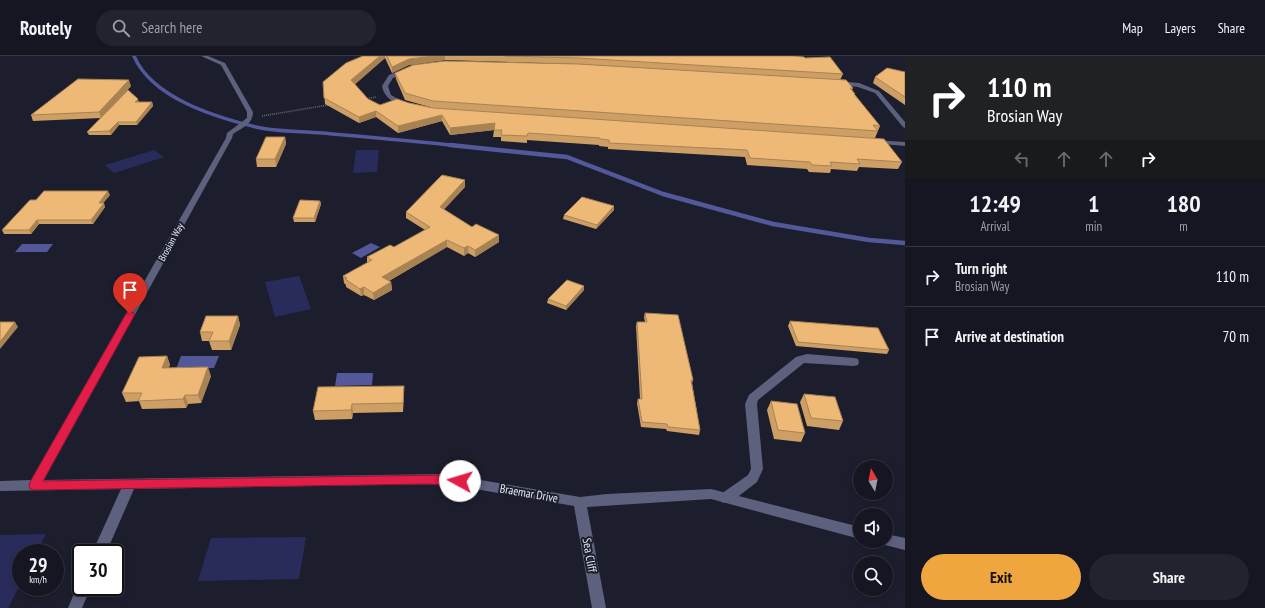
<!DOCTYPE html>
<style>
body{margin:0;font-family:"PT Sans Narrow",sans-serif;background:#22232f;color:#f1f3f6;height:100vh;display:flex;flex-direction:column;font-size:15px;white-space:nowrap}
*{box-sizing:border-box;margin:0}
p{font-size:13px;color:#9d9fa5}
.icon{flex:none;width:22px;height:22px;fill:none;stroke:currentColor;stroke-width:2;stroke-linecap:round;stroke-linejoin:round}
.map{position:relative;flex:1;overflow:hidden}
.panel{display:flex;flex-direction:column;background:#151622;width:360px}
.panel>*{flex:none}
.guide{background:#202124;color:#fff;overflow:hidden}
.needle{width:26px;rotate:350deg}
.tools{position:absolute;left:853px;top:404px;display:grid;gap:8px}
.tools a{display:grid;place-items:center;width:40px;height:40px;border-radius:50%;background:#151622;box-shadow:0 2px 6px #0003,0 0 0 1px #343540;font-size:20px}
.speed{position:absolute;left:12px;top:488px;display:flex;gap:8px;font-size:20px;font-weight:700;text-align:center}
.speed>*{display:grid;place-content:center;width:52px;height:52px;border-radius:50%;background:#151622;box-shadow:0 2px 6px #0003,0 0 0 1px #343540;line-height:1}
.speed small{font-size:10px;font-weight:400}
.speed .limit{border:2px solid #111;border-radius:6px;background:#fff;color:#111}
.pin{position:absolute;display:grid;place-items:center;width:34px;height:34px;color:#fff;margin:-41px -17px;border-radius:50% 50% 50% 0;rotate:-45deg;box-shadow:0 0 4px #0007}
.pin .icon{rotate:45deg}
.me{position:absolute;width:44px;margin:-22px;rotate:276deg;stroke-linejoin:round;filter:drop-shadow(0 0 3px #0008)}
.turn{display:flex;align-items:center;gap:14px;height:84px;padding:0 16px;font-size:18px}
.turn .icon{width:52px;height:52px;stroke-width:2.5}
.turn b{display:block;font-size:28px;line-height:34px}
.lanes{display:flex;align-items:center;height:38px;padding:0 16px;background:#0003;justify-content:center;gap:20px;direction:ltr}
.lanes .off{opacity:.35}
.eta{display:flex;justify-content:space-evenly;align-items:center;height:68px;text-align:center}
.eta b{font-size:24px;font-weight:800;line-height:28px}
.primary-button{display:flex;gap:8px;margin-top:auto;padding:8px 16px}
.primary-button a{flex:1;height:46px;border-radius:24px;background:#f0a63e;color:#111;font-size:16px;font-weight:800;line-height:46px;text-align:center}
.primary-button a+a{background:#22232f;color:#f1f3f6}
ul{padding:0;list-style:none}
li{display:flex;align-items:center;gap:12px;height:60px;padding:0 16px;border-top:1px solid #343540}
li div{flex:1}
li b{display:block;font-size:15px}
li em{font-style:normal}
header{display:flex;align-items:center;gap:24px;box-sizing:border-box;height:56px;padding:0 20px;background:#151622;border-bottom:1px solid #343540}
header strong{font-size:19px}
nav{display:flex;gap:22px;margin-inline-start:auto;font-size:14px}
.search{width:280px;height:36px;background:#22232f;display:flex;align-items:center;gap:10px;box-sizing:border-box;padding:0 14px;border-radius:22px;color:#9d9fa5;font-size:15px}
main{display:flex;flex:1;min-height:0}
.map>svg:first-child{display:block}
.green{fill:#292b5b}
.water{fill:#53589a}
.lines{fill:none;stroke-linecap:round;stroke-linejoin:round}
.stream-far1{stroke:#53589a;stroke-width:3.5}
.stream{stroke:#53589a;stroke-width:4.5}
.path{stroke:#686a77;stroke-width:1.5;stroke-dasharray:1 1;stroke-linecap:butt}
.lane{fill:#5d617e;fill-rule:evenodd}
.street{fill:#5d617e;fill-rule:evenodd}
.wall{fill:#cd9f65;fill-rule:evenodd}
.shaded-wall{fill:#a78253}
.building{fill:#eeb976;stroke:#a78253}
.route{fill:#e11d48;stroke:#92132f}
.labels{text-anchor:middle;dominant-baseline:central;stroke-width:4;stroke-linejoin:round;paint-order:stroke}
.street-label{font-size:10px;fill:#e7e9f3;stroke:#1c1e2d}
.near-street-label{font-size:12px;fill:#e7e9f3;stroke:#1c1e2d}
</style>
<header>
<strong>Routely</strong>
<div class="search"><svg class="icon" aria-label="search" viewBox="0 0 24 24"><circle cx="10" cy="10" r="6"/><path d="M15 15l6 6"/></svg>Search here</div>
<nav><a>Map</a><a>Layers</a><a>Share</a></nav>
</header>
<main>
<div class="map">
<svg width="905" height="552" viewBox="0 0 905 552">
<rect width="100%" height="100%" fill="#1c1e2d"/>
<path class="green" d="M154 94 164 101 114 117 105 109Z
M356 94H379L377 116 353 117Z
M299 220 311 253 275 261 265 226Z
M46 478 36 497H21V527L8 552H0V479Z
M306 481 299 523 198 525 211 482Z"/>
<path class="water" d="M371 187 380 191 361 202 352 197Z
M22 188H53L47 196H15Z
M181 300H219L214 312 176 313Z
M337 317H373L372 329 335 330Z"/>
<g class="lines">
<path class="stream-far1" d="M134 0C152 42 215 61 256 71 276 76 301 75 322 77 368 81 415 85 461 90"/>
<path class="stream" d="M450 89 567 101 663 138 773 168 869 184 905 187"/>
<path class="path" d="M365 43 376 41
M262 60 328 49"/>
<path class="lane" d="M807 298 854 302 858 303 859 306 858 309 854 310 804 307 758 344 757 348 763 413 757 426 731 446 726 447 721 446 720 442 721 438 748 419 751 413 745 348 749 339 796 301Z"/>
<path class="street" d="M201 0H208L225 7 253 56C253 68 242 72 233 78L232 82 44 424 446 418 580 441 607 438 711 433 860 471V483L711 443 587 451 606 552H592L574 450 446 428 134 433 106 497H92L121 433 0 435V425L31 424 226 82 227 77 247 62V56L221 9Z
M406 12 411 13 393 22 388 30 391 39 407 48 408 49 405 51C394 47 384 42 382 30L389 19Z
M837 25 859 27 879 35 905 66V72L903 71 875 37 858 31 835 28V26Z
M873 84 905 86V90L871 87 870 86Z
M886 478 905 482V494L881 488 880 485H886Z
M81 525V531H91L82 552H68L79 526Z"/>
</g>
<path class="wall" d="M363 0H793L805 2 843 18 840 24 853 32 852 34 855 38V39L880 70 875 82 902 106 898 113 859 111 857 115 831 113 830 117 809 116 807 113 747 109 745 101 608 93V91L599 90V89L527 84V87L501 85V81H493L494 74 450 79 442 65 398 77 376 61 359 67 325 48 323 26ZM385 2 392 17 409 9 445 4 577 8 755 19 395 17 396 23 405 44 433 52 793 77 433 52 409 47 380 49 368 43 355 28Z
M905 16V49L873 27 875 21Z
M131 30 107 56 139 46H152L153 50 137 69H119L111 79H89L87 76 101 62 33 65 31 59Z
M285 81 286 88 276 111H257L256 103Z
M465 131 444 153 472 171 499 179V186L475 201 468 197 464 200 447 191 389 225 391 226 392 234 374 244 364 239 361 240 346 231V229L344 227 343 220 367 207V201L394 191 425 174 406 162V156Z
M110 139 103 147 105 151 93 168H39L31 178H4L2 174Z
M320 145 321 148 315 166H294L293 162Z
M614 154 596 173 563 163 564 159Z
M584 234 566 254 547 247 548 243Z
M645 257 693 324 692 327 700 374 699 379 667 375 666 373 641 371 637 347 638 343H640L636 270 637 266H645L644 261Z
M238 260 240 269 231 294H212L209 285H202L200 276Z
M790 265 889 294 887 298 796 290 788 270Z
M167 300 170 309 168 312 211 320 201 347 188 348 186 352 142 353 139 345 126 346 122 337Z
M404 338 403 356 353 357 352 363 315 364 313 355Z
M804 338 843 365 839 374 807 370 800 346Z
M771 345 805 377 801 386 774 383 767 354Z"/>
<path class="shaded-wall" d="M380 0H385V2L352 31 351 24Z
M434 0H445V4L409 9 392 17V11L409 3Z
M129 24 131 30 101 62 99 56Z
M138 43 139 46 136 50 135 46Z
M152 46 153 50 137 69 136 66Z
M376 55V61L359 67V61Z
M442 59V65L398 77V70Z
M118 66 119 69 111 79 109 75Z
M495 67V74L450 79V72Z
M285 81 286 88 276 111 275 103Z
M465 124V131L440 158V151Z
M108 135 110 139 100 151 99 147Z
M320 145 321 148 315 166 314 162Z
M104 147 105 151 93 168 91 164Z
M614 150V154L596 173 597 169Z
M37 164 39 168 31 178 29 174Z
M499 179V186L475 201V194Z
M447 184V191L383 228 382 221Z
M468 190V197L464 200V192Z
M391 226 392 234 374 244 373 237Z
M584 230V234L566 254V250Z
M364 231V239L361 240 360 233Z
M238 260 240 269 231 294 229 285Z
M15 266 18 271 0 293V286Z
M167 300 170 309 165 321 162 312Z
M208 311 211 320 201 347 198 339Z
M185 339 188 348 186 352 183 343Z
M352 348 353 357 352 363 351 354Z"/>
<path class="building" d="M363 0H380L351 24 368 43 380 49 397 43 409 47 433 52 884 83 902 106 857 103 860 108 830 106 832 110 812 109 810 106 750 102 747 94 609 87V84L600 83V82L528 77 527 80 501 79 502 74H494L495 67 450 72 442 59 398 70 376 55 359 61 324 42 323 26 346 7Z
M387 0H434L409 3 392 11Z
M505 0H793L804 1 805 2 830 1 843 18 578 2Z
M445 5 578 8 846 24 853 32H850L855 38H854L880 70 873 69 878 75 433 45 405 37 395 17 413 9Z
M887 12 905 16V41L875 21Z
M78 23 129 24 99 56 31 59Z
M128 34 138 43 135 46H152L136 66H118L109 75 87 76Z
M266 81H285L275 103H256Z
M442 119 465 124 440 151 472 171 476 168 499 179 475 194 468 190 464 192 447 184 382 221 391 226 373 237 364 231 360 233 345 223 347 222 343 220 372 204 367 201 390 189 394 191 430 171 406 156Z
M44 135H108L99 147H104L91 164H37L29 174H2L30 144H36Z
M582 141 614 150 597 169 564 159Z
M300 144 320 145 314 162H293Z
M567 224 584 230 566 250 548 243Z
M645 257 678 259 693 324H691L700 374 668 371 667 368 642 366 638 343H642L637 266H647Z
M206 260H238L229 285H209L213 276H200Z
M790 265 878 272 889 294 798 286Z
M0 266H15L0 286Z
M167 300 162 312 208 311 198 339H185L183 343 138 345 142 337H122L139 301Z
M404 330 403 347 352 348 351 354 313 355 318 331Z
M804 338 835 341 843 365 811 362Z
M771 345 797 348 805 377 778 374Z"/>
<path class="route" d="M130 255 135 258 43 425 446 419 464 422 465 425 464 429C458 431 434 428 426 428L34 434 30 433 29 430 30 426 126 258Z"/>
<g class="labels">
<g class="street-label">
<text transform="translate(171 186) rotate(-61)">Brosian Way</text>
</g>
<g class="near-street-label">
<text transform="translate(529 437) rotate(10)">Braemar Drive</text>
<text transform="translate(590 499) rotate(80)">Sea Cliff</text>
</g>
</g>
</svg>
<div class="tools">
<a><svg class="needle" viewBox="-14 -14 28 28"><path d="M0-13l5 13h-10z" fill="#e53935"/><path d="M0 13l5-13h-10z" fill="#9d9fa5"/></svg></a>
<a><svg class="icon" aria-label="sound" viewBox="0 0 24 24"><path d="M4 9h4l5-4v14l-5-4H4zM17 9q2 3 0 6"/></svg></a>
<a><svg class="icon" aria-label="search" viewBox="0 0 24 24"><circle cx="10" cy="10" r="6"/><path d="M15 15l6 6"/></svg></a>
</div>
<div class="speed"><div>29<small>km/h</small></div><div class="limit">30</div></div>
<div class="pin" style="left:130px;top:258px;background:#d93025"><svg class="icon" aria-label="arrive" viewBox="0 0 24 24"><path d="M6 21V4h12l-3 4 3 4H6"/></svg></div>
<svg class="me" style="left:460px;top:425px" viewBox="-20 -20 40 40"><circle r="19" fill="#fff"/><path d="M0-13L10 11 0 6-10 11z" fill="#e11d48"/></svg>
</div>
<section class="panel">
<div class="guide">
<div class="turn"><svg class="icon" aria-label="right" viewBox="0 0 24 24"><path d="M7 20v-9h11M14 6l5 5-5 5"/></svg><div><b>110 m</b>Brosian Way</div></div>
<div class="lanes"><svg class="icon off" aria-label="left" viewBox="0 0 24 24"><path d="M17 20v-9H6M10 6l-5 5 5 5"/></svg><svg class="icon off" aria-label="ahead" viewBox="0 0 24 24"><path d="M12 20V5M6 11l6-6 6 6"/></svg><svg class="icon off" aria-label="ahead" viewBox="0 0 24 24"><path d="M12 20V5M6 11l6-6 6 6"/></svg><svg class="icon" aria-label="right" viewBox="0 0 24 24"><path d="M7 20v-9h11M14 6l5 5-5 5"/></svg></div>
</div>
<div class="eta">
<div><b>12:49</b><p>Arrival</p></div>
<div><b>1</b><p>min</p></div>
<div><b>180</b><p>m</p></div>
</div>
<ul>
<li><svg class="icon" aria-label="right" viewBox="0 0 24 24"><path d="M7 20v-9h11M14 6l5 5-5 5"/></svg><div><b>Turn right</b><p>Brosian Way</p></div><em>110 m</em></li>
<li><svg class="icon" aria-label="arrive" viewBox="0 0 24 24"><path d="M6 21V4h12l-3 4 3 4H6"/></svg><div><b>Arrive at destination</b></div><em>70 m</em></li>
</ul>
<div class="primary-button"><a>Exit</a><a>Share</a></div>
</section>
</main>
